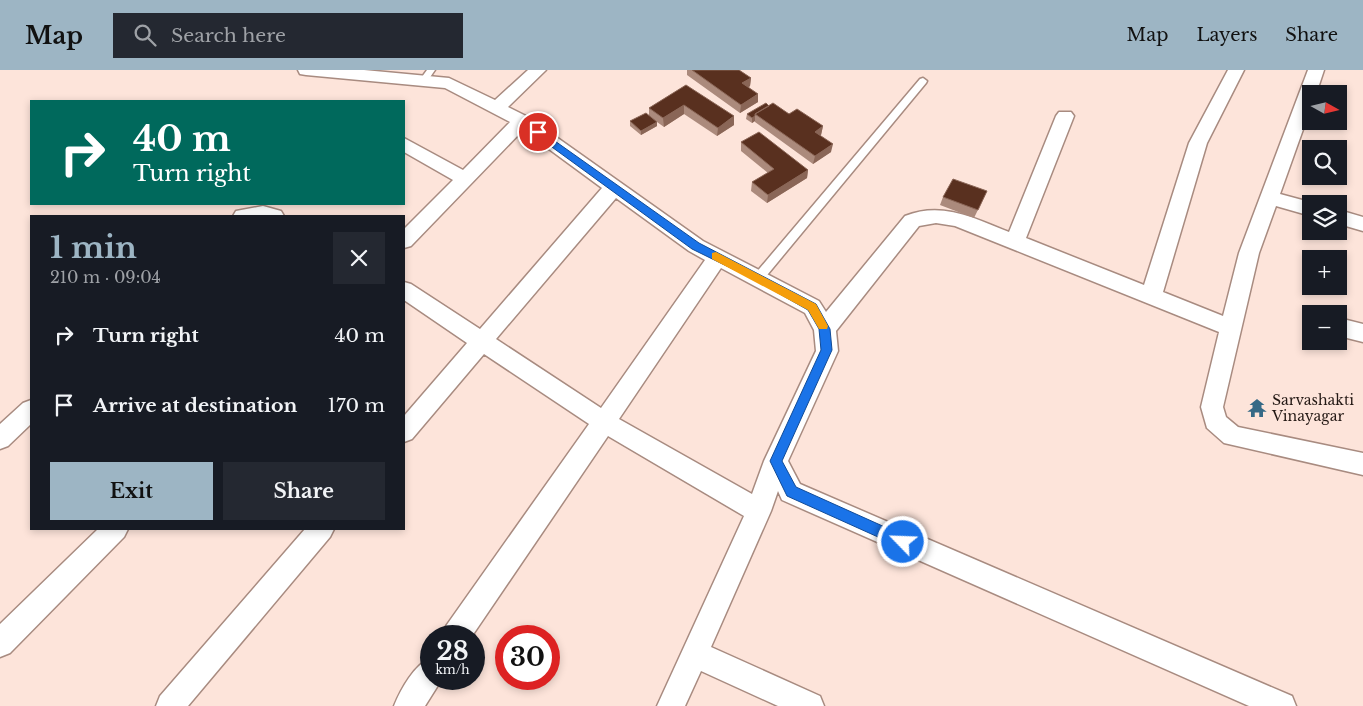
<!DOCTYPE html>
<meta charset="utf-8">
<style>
body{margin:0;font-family:"Libre Baskerville",serif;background:#242831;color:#f1f3f6;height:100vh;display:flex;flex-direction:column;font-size:19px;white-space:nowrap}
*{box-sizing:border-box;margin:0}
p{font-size:16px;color:#9ea1a6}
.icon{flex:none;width:28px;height:28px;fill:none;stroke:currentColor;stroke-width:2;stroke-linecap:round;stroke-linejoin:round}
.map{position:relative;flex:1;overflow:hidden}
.details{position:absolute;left:30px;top:145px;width:375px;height:315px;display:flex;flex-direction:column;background:#171b24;border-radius:0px;box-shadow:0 2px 8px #0003}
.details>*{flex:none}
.banner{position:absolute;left:30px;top:30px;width:375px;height:105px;border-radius:0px;box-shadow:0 2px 8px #0003;background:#00695c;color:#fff;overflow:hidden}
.needle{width:32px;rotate:98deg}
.buttons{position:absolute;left:1302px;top:15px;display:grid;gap:10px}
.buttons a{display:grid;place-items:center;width:45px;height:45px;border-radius:0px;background:#171b24;box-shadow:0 2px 8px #0003;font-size:25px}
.speed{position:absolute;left:420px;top:555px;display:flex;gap:10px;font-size:25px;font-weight:700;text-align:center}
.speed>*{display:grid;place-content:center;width:65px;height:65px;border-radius:50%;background:#171b24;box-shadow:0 2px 8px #0003;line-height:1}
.speed small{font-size:12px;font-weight:400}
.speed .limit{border:8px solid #d22;background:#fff;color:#111}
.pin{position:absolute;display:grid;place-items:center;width:42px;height:42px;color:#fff;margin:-21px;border:2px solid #fff;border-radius:50%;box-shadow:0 1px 5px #0007}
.me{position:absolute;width:55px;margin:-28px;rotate:294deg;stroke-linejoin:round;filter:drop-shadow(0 0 4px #0008)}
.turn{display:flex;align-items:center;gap:18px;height:105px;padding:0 20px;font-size:22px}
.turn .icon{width:65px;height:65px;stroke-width:2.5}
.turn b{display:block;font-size:35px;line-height:42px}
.round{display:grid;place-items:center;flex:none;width:52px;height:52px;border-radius:0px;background:#242831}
.headline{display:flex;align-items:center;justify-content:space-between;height:85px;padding:0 20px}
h1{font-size:30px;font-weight:700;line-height:38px;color:#9db5c4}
.button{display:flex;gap:10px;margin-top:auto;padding:10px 20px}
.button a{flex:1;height:58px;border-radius:0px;background:#9db5c4;color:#111;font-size:20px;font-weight:700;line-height:58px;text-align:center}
.button a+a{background:#242831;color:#f1f3f6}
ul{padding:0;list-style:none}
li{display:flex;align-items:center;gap:15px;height:70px;padding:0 20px}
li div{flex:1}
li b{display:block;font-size:19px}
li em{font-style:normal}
header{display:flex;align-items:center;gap:30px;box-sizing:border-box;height:70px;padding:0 25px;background:#9db5c4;color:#111}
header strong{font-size:24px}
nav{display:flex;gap:28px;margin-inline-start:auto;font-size:18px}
.search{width:350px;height:45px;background:#242831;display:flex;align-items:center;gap:12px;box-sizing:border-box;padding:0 18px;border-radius:0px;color:#9ea1a6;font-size:19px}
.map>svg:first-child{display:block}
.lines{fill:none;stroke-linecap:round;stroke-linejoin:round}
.service-casing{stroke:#a88b80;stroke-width:3}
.minor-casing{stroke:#a88b80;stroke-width:3}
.service{fill:#fff;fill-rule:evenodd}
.minor{fill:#fff;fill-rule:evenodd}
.wall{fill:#ab8a7c}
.shaded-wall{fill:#8a6657}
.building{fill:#59301f;stroke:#8a6657}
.route{fill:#1a73e8;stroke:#114b97}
.slow{fill:#f59e0b}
.labels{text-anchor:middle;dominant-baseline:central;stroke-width:5;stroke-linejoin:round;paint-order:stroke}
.poi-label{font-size:14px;fill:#231814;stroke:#fde4da;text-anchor:start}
</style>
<header>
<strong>Map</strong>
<div class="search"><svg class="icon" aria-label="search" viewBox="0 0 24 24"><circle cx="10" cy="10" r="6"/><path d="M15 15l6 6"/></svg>Search here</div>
<nav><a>Map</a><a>Layers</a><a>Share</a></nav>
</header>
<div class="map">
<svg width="1363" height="636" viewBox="0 0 1363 636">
<rect width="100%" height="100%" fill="#fde4da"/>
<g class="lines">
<g class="service-casing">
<path id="service" d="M427 0H435L426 13H420L419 11Z
M923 8 927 11 926 13 763 210H755L754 207 755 204 920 9Z"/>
</g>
<g class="minor-casing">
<path id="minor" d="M298 0H364L449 8 495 30 528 0H546L508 37 528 47 703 171 819 231 826 242 905 146C942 131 974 148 1009 162L1056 46 1059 42H1071L1074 46 1026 168 1144 215 1189 73 1228 0H1244L1207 73 1163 222 1223 246 1239 183 1308 0H1324L1316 24H1311V37L1280 124 1317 134H1311V146L1276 136 1259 183 1223 337 1226 347 1238 357 1363 383V405L1224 373 1207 358 1201 337 1219 262 955 156 936 153 919 156 836 261 838 281 788 391 800 414 1292 626 1296 636H1249L782 430 778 421 771 441 711 577 820 626 824 636H778L701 601 685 636H657L744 446 608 366 472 566H443L446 556 589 354 484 284 412 369 404 372V346L467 273 404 230V212L411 214 480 259 602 118 523 60 411 176 404 178V159L453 110 404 82V68L463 100 510 52 445 18 306 5 300 4ZM616 128 689 181 705 190 601 338 496 269ZM721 198 805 243 814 260 816 281 764 391 752 424 619 349Z
M263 136 281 141 284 146H233L236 141Z
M1339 140 1363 147V161L1339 154Z
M1339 248 1363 254V272L1339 266Z
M31 330V354L8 376 0 379V354L23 333Z
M98 459H128L124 467 10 583 0 587V554Z
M305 459H334L330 467 188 636H156L160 626Z
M431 588V609H442L425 636H394C401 619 414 595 431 588Z"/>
</g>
<use href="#service" class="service"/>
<use href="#minor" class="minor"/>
</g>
<path class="wall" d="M687 0H739L751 8 750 16 749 17 758 32 740 43 687 5Z
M686 15 734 55 717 66 684 44 664 57 657 52V56L641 65 630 56V51L649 46V38Z
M769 36 823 56 821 65H820L831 82 813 94 755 52V51L752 53 746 49 747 44Z
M741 72 808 100 807 108 767 133 751 121 752 112 768 103 741 81Z
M987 121 974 148 940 135 943 127Z"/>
<path class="shaded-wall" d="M751 8 750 16 742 21V13Z
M758 24V32L740 43 741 35Z
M684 35V44L664 57 663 48Z
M734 46V55L717 66 718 58Z
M755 46V51L752 53V48Z
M657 52V56L641 65V61Z
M823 56 821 65 813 70 815 62Z
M833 74 831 82 813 94 815 86Z
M808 100 807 108 767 133 768 125Z"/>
<path class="building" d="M692 0H739L751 8 742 13 758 24 741 35Z
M686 15 734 46 718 58 684 35 663 48 649 38Z
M766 33 769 36 755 44V46L752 48 747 44Z
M773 33 789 44 797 39 823 56 815 62 833 74 815 86 755 44Z
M646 43 657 52 641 61 630 51Z
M759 62 808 100 768 125 752 112 774 99 741 72Z
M953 109 987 121 978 140 943 127Z"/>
<path class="route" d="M538 59 699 173 816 234 830 259 832 280 782 391 796 417 907 467 909 472 907 476 903 478 898 476 787 426 770 391 821 280 819 259 808 240 755 210 692 179 534 64V60Z"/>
<path class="slow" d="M716 182 816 234 828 256 827 259H819L808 240 712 189V183Z"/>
<defs>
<g id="temple-bare" transform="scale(1.5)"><path d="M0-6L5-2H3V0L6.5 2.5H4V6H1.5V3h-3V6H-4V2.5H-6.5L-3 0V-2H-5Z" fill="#366986" stroke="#fde4da" stroke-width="2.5" paint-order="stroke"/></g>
</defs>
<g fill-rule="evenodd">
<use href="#temple-bare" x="1257" y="338"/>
</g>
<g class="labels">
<g class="poi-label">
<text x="1272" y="330">Sarvashakti<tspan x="1272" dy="16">Vinayagar</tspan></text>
</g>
</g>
</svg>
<div class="buttons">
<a><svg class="needle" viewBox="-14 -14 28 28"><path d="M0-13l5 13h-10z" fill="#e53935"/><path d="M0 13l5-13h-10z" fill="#9ea1a6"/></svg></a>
<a><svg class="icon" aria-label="search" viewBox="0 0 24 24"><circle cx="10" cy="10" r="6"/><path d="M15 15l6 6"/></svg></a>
<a><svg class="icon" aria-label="layers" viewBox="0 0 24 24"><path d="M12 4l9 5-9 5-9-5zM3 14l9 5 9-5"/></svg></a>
<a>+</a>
<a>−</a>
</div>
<div class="speed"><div>28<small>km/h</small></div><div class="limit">30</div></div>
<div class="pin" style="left:538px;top:62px;background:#d93025"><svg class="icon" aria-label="arrive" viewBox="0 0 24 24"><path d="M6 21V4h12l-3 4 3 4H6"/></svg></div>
<svg class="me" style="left:903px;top:472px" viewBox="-20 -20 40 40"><circle r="17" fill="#1a73e8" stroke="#fff" stroke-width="3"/><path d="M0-11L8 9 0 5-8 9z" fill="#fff"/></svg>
<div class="banner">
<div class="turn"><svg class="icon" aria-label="right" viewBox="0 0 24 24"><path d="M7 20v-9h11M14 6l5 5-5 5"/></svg><div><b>40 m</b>Turn right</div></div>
</div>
<section class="details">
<div class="headline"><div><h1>1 min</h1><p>210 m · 09:04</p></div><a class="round"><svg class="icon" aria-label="close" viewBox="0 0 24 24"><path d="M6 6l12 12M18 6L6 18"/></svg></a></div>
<ul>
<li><svg class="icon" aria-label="right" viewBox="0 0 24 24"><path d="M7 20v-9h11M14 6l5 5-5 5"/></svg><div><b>Turn right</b></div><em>40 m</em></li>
<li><svg class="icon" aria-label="arrive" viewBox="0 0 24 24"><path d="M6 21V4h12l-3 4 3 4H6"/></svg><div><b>Arrive at destination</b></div><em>170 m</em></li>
</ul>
<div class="button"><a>Exit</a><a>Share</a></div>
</section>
</div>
